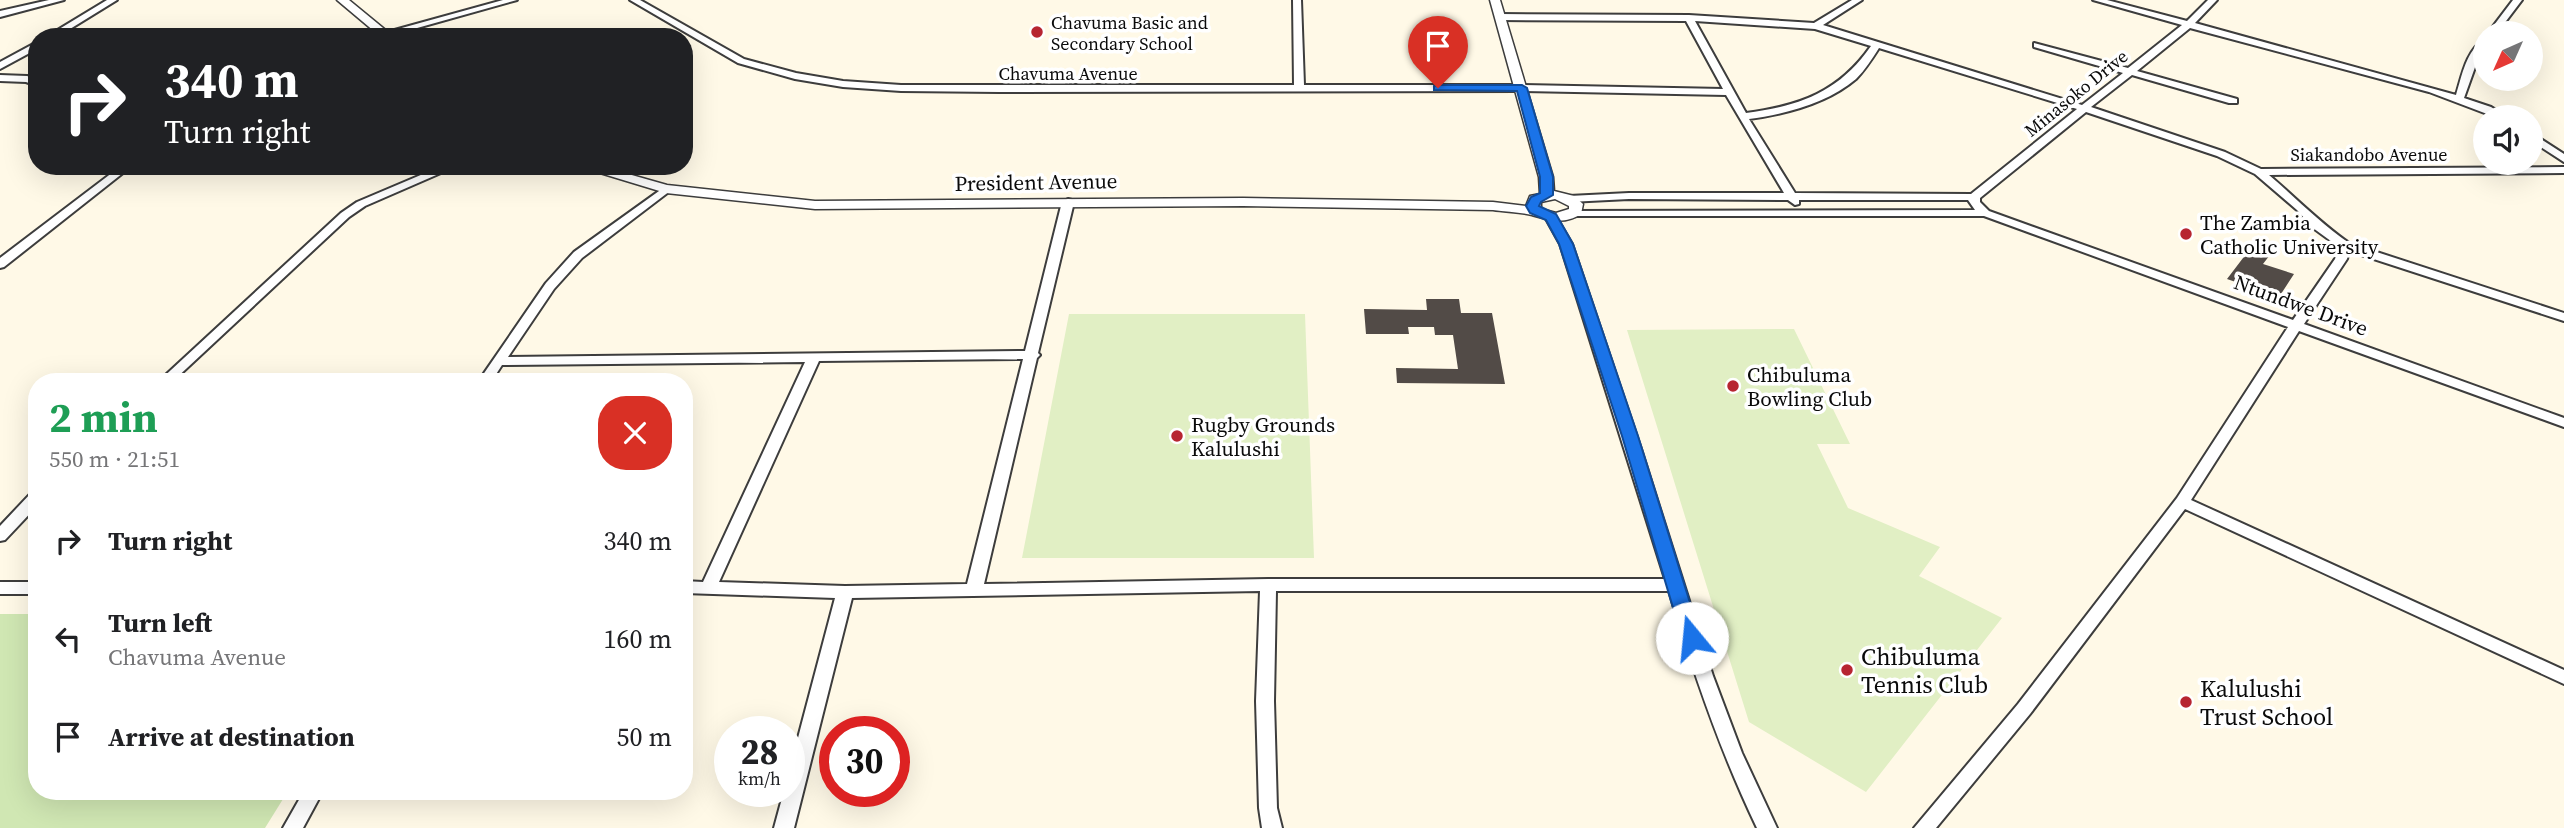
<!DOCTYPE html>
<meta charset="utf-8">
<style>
body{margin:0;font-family:"Source Serif 4",serif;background:#f2f2f2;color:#202124;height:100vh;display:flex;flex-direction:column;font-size:26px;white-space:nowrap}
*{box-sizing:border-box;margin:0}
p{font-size:23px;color:#757577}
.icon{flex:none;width:38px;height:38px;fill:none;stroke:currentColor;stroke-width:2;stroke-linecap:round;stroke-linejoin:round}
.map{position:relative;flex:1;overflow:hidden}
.side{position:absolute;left:28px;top:373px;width:665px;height:427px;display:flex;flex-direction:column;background:#fff;border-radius:28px;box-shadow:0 7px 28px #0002}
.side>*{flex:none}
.guide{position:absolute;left:28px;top:28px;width:665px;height:147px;border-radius:28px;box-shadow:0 7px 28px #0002;background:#202124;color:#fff;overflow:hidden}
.needle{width:46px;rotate:225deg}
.buttons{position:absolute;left:2473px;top:21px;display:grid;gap:14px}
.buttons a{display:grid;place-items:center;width:70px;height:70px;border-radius:50%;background:#fff;box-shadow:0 7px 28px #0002;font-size:35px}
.speed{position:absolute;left:714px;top:716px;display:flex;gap:14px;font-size:35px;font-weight:700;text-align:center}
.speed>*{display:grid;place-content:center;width:91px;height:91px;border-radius:50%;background:#fff;box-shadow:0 7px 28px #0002;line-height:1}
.speed small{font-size:18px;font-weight:400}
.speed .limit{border:10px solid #d22;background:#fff;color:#111}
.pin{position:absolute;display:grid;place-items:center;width:60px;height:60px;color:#fff;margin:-72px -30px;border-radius:50% 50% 50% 0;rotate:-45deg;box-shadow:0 0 7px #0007}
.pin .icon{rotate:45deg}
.me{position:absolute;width:77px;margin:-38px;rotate:343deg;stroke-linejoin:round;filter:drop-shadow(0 0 5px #0008)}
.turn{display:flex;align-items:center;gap:24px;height:147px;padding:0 21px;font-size:32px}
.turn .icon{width:91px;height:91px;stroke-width:2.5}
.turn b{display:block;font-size:49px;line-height:60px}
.round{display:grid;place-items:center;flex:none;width:74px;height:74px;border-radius:28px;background:#f2f2f2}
.overview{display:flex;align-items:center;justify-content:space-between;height:119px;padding:0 21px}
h1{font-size:42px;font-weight:700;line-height:52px;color:#1e9e55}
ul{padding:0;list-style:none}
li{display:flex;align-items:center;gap:21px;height:98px;padding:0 21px}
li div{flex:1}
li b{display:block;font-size:26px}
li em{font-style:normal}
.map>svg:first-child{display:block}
.green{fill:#d0e7b3}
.pitch{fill:#e1efc4}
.building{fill:#524b47}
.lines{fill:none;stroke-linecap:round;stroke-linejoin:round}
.minor-casing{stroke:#3d3d3d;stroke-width:4}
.tertiary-casing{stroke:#3d3d3d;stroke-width:3}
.minor{fill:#fff;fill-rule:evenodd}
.tertiary{fill:#fff;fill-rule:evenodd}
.route{fill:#1a73e8;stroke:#114b97;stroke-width:2}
.poi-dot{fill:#b72531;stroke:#fff;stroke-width:2.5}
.labels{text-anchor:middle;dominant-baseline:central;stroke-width:7;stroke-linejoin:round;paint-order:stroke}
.far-poi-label{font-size:18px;fill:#0a0a0a;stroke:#fff;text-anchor:start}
.far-street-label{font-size:18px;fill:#0a0a0a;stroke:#fff}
.street-label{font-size:21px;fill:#0a0a0a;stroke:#fff}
.poi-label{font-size:21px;fill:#0a0a0a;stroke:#fff;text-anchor:start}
.near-poi-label{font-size:24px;fill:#0a0a0a;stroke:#fff;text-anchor:start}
</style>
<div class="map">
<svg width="2564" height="828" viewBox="0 0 2564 828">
<rect width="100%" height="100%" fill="#fff9e7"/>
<path class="green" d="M0 614H37V791H288L265 828H0Z"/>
<path class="pitch" d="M1069 314H1305L1314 558H1022Z
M1794 329 1850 444H1817L1848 508 1940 547 1919 576 2002 618 1866 792 1749 722 1627 330Z"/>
<path class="building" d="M2256 241 2276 247 2263 264 2294 274 2279 297 2227 279Z
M1426 299H1459L1461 313H1492L1505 384 1397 383 1396 368 1458 369 1453 335H1435L1434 327H1408L1409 334H1366L1364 309 1427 310Z"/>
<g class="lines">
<g class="minor-casing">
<path id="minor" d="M49 0H64L0 17V11Z
M107 0H117L57 37H46Z
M503 0H517L385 37 380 34Z
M630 0H640L744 59 796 73 843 81 901 85H1294L1293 0H1301L1304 85H1522L1723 89 1686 21 1500 20 1496 17 1500 14 1689 15 1814 23 1852 0H1862L1823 25 2082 105 2123 73 2034 47V43L2128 68 2182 25 2093 0H2107L2187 21 2208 0H2217L2195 23 2456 95C2462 76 2466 50 2485 39V48L2479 56 2464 98 2491 107 2507 117H2495L2429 92 2190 28 2137 71 2237 99V103H2229L2132 75 2091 107 2225 152 2261 169 2564 167V173L2269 175C2296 198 2320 223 2349 243L2564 313V321L2349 251 2347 259 2304 324 2564 418V427L2299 331 2191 500 2564 670V684L2185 509 2030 714 1936 828H1914L2018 704 2177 498 2288 327 1984 216H1568L1566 214 1572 211 1975 210 1968 200H1799V204L1795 205 1788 200 1629 199 1569 202 1563 199 1569 196 1629 193H1784L1726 95 1522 91 999 92 901 91 843 87 795 79 738 63ZM1695 21 1815 29 1871 46C1839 92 1800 106 1746 113ZM1879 48 2077 109 1971 194 1795 193 1749 119C1786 114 1828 103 1856 79 1865 70 1872 59 1879 48ZM2086 112 2217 156 2255 174 2297 210 2313 228 2339 247 2335 259 2293 320 1989 211 1980 202V198Z
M2513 0H2522L2497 33H2488Z
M37 42V49L0 69V62Z
M0 75 27 76 37 79V86L26 82 0 81Z
M2530 132 2564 154V162L2530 140Z
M121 166H135L123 173 4 267 0 268V258Z
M442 166H457L365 206 349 217 172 382H158L341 213 357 202Z
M666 186 670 187V191L582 258 554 289 508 357 1025 351 1062 202 1068 199 1072 200 1074 202 1038 353 1040 355 1037 358 984 584 1268 579H1665L1560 244 1545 217 1547 215H1555L1572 244 1641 449 1713 676 1742 753 1777 828H1757C1720 751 1693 672 1669 591H1276L1274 701 1277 808 1282 828H1262L1259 808 1256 701 1260 591 852 598 794 828H774L784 791H789V772L835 598 684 593V581L703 582 805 362 502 365 491 382H478L546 283 574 252ZM1023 359 967 584 845 586 719 582 819 361Z
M37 491V506L5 540 0 541V526L32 492Z
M0 582H37V594H0Z
M304 791H323L303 828H283Z"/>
</g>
<g class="tertiary-casing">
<path id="tertiary" d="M337 0H349L394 37H381Z
M1490 0H1500L1553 177 1554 191 1574 196 1583 204 1581 214C1564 225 1550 220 1532 215 1520 212 1506 212 1493 210L1243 206 815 209 666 193 577 166H600L667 185 815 201 1243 198 1493 202 1526 206 1530 196 1540 194 1539 177ZM1555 199 1569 206V209L1556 213 1541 209V202Z"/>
</g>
<use href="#minor" class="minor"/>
<use href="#tertiary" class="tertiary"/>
</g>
<path class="route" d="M1438 85H1522L1527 88 1553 177V195L1541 202 1539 206 1556 214 1573 244 1638 436 1701 638 1699 643H1685L1682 638 1622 436 1559 244 1546 220 1530 213 1526 206 1531 197 1540 193V177L1517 91 1434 90V86Z"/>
<g class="poi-dot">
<circle cx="1037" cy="32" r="7"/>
<circle cx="2186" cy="234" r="7"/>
<circle cx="1733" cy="386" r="7"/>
<circle cx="1177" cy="436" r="7"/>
<circle cx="1847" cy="670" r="7"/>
<circle cx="2186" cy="702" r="7"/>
</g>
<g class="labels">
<g class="far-poi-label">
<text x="1051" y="22">Chavuma Basic and<tspan x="1051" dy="21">Secondary School</tspan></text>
</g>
<g class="far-street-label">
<text x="1068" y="73">Chavuma Avenue</text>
<text transform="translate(2076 93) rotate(-39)">Minasoko Drive</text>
<text x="2369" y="154">Siakandobo Avenue</text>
</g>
<g class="street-label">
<text transform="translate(1036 182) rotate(-1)">President Avenue</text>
<text transform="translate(2301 305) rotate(20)">Ntundwe Drive</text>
</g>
<g class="poi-label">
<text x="2200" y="222">The Zambia<tspan x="2200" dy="24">Catholic University</tspan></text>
<text x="1747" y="374">Chibuluma<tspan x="1747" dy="24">Bowling Club</tspan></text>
<text x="1191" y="424">Rugby Grounds<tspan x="1191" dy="24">Kalulushi</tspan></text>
</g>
<g class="near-poi-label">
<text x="1861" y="656">Chibuluma<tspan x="1861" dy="28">Tennis Club</tspan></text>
<text x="2200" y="688">Kalulushi<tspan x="2200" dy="28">Trust School</tspan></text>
</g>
</g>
</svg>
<div class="buttons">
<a><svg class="needle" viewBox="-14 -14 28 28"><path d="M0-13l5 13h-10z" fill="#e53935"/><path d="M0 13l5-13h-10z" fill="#757577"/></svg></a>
<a><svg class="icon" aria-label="sound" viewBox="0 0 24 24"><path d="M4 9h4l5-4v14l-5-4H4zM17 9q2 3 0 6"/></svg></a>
</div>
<div class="speed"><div>28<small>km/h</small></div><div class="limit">30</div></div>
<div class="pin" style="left:1438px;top:88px;background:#d93025"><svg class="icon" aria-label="arrive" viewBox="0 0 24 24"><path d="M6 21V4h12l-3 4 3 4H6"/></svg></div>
<svg class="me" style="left:1692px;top:638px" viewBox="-20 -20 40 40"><circle r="19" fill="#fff"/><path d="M0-13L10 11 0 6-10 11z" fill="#1a73e8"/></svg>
<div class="guide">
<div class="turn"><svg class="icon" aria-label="right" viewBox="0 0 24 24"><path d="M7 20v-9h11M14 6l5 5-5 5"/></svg><div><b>340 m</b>Turn right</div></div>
</div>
<section class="side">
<div class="overview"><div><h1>2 min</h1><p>550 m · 21:51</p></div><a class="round" style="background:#d93025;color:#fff"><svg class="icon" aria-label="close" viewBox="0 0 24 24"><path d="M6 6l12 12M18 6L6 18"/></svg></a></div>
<ul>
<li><svg class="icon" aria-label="right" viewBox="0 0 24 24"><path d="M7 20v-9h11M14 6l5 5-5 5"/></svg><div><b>Turn right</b></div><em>340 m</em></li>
<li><svg class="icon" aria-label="left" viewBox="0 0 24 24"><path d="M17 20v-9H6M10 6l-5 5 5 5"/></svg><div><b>Turn left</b><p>Chavuma Avenue</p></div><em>160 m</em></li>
<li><svg class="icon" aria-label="arrive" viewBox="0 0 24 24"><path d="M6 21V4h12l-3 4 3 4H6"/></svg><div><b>Arrive at destination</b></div><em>50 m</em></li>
</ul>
</section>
</div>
